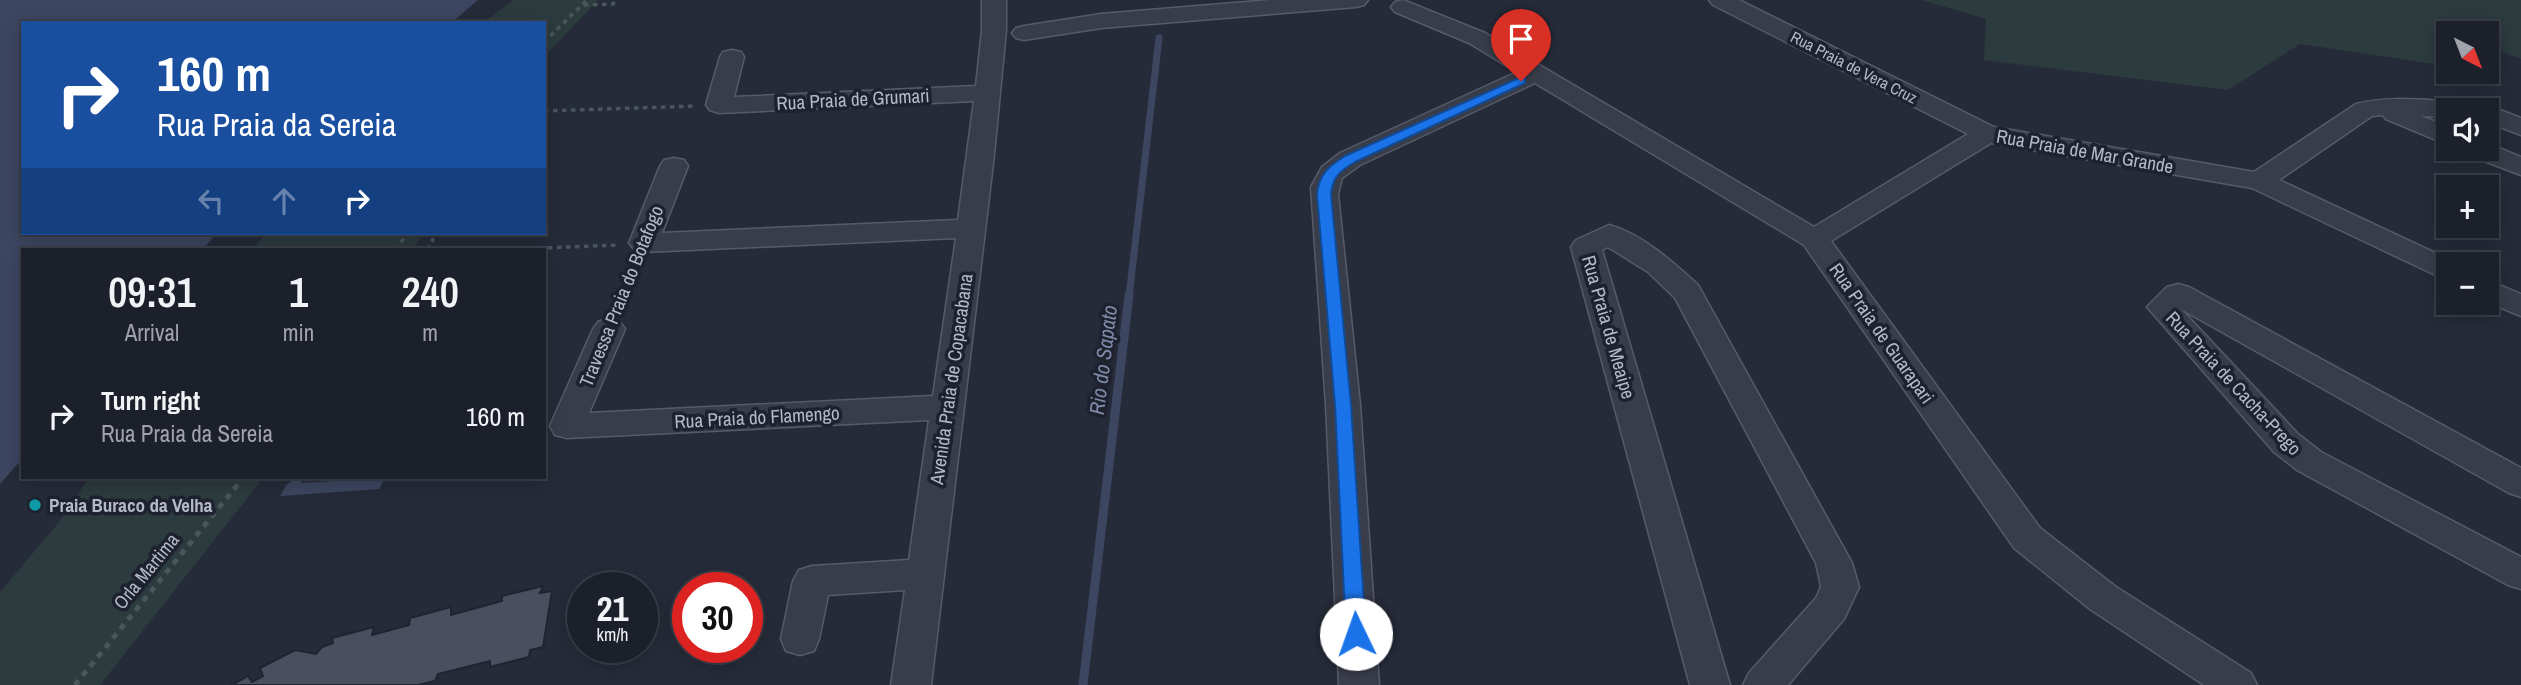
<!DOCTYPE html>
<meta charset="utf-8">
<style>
body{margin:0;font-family:"Archivo Narrow",sans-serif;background:#292d37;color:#f1f3f6;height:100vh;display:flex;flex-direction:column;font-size:26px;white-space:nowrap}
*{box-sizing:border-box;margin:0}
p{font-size:23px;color:#a0a3a9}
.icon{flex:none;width:38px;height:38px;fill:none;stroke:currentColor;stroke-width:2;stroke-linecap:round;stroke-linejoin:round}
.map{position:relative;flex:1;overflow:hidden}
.side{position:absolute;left:21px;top:248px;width:525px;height:231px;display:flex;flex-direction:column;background:#1c202b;border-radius:0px;box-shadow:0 4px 18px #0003,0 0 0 2px #3a3e47}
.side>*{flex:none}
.hud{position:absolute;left:21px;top:21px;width:525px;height:214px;border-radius:0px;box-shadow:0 4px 18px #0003,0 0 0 2px #3a3e47;background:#1a4fa0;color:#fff;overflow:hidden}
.needle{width:46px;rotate:138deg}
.controls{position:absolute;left:2436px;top:21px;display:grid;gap:14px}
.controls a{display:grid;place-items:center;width:63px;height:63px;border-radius:0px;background:#1c202b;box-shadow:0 4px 18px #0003,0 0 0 2px #3a3e47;font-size:35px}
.speed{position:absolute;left:567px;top:572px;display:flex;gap:14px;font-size:35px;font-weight:700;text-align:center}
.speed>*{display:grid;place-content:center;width:91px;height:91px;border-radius:50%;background:#1c202b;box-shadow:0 4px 18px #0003,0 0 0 2px #3a3e47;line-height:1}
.speed small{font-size:18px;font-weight:400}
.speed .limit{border:10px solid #d22;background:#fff;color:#111}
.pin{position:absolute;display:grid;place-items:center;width:60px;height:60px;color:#fff;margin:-72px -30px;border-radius:50% 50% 50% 0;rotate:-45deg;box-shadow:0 0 7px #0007}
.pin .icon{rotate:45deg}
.me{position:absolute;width:77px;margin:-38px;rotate:357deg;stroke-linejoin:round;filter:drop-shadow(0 0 5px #0008)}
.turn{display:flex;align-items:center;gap:24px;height:147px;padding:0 21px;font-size:32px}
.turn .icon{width:91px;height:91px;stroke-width:2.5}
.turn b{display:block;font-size:49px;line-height:60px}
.lanes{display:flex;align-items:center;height:66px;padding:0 21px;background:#0003;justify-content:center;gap:35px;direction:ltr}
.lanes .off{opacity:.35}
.eta{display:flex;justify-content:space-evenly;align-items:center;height:119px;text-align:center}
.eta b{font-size:42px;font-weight:600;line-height:49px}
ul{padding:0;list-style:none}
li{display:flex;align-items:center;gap:21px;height:98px;padding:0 21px}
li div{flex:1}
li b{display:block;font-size:26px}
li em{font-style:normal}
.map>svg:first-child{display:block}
.green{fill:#2c3b3e}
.water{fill:#3d4660}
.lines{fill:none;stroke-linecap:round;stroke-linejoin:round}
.stream-far1{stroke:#3d4660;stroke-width:7}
.stream{stroke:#3d4660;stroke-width:9}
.building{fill:#4a4e5f;stroke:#202430;stroke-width:2}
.minor-casing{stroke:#575b67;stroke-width:3}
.path-far1{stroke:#49565b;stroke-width:3.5;stroke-dasharray:4.5 4.5;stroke-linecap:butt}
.path{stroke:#49565b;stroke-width:5;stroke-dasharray:6 6;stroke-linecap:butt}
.minor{fill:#393d4a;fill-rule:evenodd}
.route{fill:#1a73e8;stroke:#114b97;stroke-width:2}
.culture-dot{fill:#0f9aa8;stroke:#1e222e;stroke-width:2.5}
.labels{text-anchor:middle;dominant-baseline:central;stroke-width:7;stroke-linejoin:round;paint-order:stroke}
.far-street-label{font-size:16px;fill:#b5b8c5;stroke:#1e222e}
.street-label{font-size:19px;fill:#b5b8c5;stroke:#1e222e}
.poi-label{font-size:19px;font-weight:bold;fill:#b5b8c5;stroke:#1e222e;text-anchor:start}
.water-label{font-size:21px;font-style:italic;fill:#808baa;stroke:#1e222e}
</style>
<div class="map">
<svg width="2521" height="685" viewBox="0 0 2521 685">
<rect width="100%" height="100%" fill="#262b39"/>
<path class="green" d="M514 0H598L544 57V23H482Z
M1922 0H2521V59L2487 46V33H2448V66L2300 44 2228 90 1984 60 1986 19Z
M267 233H424L412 250H252Z
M89 478H263L100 685H0V592L56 526Z"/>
<path class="water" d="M0 0H478L451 23H23V233H217L202 250H23V458L0 484Z
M297 478H303L301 483 385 478 379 489 280 496 287 484Z"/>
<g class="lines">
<path class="stream-far1" d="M1129 297 1159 38"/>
<path class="stream" d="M1083 685 1129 295"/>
</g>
<path class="building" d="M543 586 540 593 552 591 543 647 530 650 529 657 490 667V661L438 674 435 681 418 685H232L248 676 252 682 263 676 260 668 295 650 316 654 322 647 333 643 332 638 374 627 372 635 409 625 410 618 451 607V615L502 601V596Z"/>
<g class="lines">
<g class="minor-casing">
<path id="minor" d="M982 0H1006V30L994 155 931 685H891L905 590 828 595 819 639 814 651 800 655 786 651 781 639 793 581 799 570 812 566 909 560 929 420 567 438 555 435 550 426 593 329 598 322 609 318 620 322 625 329 589 413 933 396 956 238 644 252 634 249 629 243 660 166 664 160 674 158 684 160 688 166 662 233 958 220 974 101 719 113 710 110 706 105 720 57 723 52 732 50 741 52 744 57 734 97 976 86 982 30Z
M1271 0H1368L1364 5 1356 7 1101 28 1024 40 1016 38 1012 33 1016 28 1024 26 1101 14Z
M1403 0 1485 33 1814 227 1968 134 1713 5 1709 0H1739L1994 127 2254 172 2356 104C2390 95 2429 101 2464 102L2473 105 2477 109 2487 105 2521 118V135L2487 122V110H2448V117L2421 116 2448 127V145L2386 119 2383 115 2372 116 2279 180 2459 264H2448V281L2252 188 1991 143 1831 241 2040 528 2116 587 2251 673 2257 685H2204L2090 609 2014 548 1804 245 1535 83 1360 165 1342 178 1338 194 1360 405 1379 685H1339L1326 405 1311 187 1322 167 1340 153 1517 72 1469 43 1395 12 1391 7 1395 2Z
M2487 143 2521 157V175L2468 155 2464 149H2487Z
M1609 225C1642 234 1673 262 1698 285L1852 563 1859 587 1844 619 1788 685H1743L1749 673 1816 598 1821 587 1816 563 1675 298 1648 272 1608 247 1602 250 1730 685H1690L1571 247 1576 240Z
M2487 280 2521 294V316L2487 302Z
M2178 284 2189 287 2521 468V497L2509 493 2181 309 2298 434 2321 452 2521 557V589L2508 585 2297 470 2274 452 2147 307 2167 287Z"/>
</g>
<path class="path-far1" d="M584 5 613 4 616 0
M544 42 587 0
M544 111 697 106
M424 233 433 240 427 250
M396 250 407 233
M494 250 619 245
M622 297 636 263"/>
<path class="path" d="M617 310 623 295
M75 685 243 478"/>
<use href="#minor" class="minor"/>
</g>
<path class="route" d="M1521 77 1525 78V83L1355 162C1340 171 1333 176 1331 194L1351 405 1366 634 1363 640 1356 642 1349 640 1346 634 1335 405 1317 194C1319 174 1329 166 1345 156Z"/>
<circle class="culture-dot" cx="35" cy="505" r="7"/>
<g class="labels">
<g class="far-street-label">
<text transform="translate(1854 67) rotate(27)">Rua Praia de Vera Cruz</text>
</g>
<g class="street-label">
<text transform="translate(853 99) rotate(-3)">Rua Praia de Grumari</text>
<text transform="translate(2085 151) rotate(10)">Rua Praia de Mar Grande</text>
<text transform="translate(621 296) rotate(-68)">Travessa Praia do Botafogo</text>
<text transform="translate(1609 327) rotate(74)">Rua Praia de Meaipe</text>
<text transform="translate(1882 333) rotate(55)">Rua Praia de Guarapari</text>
<text transform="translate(951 379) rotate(-82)">Avenida Praia de Copacabana</text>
<text transform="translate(2234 383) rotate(47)">Rua Praia de Cacha-Prego</text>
<text transform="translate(757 417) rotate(-3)">Rua Praia do Flamengo</text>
<text transform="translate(146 571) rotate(-51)">Orla Martima</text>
</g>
<g class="poi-label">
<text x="49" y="505">Praia Buraco da Velha</text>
</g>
<g class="water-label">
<text transform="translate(1103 360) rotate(-83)">Rio do Sapato</text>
</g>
</g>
</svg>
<div class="controls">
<a><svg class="needle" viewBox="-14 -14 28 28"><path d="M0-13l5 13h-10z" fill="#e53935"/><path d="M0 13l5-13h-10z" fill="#a0a3a9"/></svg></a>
<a><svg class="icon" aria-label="sound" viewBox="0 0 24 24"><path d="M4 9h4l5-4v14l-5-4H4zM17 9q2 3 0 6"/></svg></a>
<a>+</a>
<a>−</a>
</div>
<div class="speed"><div>21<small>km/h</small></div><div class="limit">30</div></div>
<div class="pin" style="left:1521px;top:81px;background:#d93025"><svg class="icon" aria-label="arrive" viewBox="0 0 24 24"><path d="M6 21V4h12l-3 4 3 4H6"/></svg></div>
<svg class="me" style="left:1356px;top:634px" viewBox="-20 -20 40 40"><circle r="19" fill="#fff"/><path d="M0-13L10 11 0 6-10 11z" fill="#1a73e8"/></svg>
<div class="hud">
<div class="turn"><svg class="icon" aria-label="right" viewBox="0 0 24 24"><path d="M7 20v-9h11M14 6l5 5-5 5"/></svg><div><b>160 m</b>Rua Praia da Sereia</div></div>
<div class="lanes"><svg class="icon off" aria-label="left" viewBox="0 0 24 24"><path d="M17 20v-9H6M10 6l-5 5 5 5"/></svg><svg class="icon off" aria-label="ahead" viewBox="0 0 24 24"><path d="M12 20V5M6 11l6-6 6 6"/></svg><svg class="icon" aria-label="right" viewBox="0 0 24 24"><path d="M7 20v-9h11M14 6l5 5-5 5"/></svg></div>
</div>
<section class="side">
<div class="eta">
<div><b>09:31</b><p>Arrival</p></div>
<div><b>1</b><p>min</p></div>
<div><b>240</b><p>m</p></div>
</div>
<ul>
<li><svg class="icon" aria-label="right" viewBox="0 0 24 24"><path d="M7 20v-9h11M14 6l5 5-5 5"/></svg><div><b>Turn right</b><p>Rua Praia da Sereia</p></div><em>160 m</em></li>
</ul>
</section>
</div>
